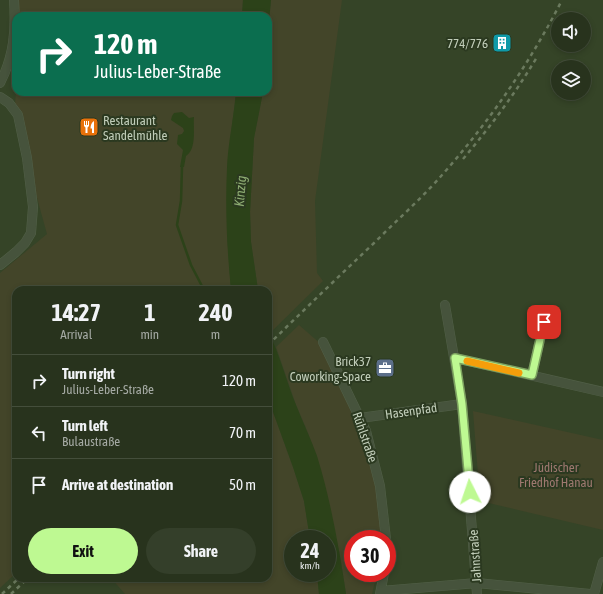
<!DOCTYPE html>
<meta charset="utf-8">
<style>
body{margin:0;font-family:"Asap Condensed",sans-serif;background:#343f2a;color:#f1f3f6;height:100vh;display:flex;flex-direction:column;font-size:15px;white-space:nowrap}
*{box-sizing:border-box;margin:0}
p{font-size:13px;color:#a5aaa4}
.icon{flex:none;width:22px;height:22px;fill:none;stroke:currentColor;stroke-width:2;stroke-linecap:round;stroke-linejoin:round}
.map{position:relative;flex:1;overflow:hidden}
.drawer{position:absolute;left:12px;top:286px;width:260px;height:296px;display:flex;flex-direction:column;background:#28331d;border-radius:12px;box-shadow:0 2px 6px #0003,0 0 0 1px #444e3b}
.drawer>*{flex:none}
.top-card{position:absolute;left:12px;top:12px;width:260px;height:84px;border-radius:12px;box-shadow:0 2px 6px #0003,0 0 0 1px #444e3b;background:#0b6e4f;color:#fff;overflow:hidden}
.controls{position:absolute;left:551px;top:12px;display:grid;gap:8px}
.controls a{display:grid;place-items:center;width:40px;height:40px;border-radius:50%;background:#28331d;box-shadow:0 2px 6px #0003,0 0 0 1px #444e3b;font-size:20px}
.speed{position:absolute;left:284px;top:530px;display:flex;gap:8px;font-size:20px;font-weight:700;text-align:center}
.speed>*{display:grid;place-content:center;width:52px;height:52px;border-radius:50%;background:#28331d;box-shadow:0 2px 6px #0003,0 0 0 1px #444e3b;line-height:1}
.speed small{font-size:10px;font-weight:400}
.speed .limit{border:6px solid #d22;background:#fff;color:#111}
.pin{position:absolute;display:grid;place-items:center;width:34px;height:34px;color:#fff;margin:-17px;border-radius:8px;box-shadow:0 2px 6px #0006}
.me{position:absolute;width:44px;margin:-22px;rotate:356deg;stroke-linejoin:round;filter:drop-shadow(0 0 3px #0008)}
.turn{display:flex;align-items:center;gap:14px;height:84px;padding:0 16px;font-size:18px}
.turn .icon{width:52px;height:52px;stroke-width:2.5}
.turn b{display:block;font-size:28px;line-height:34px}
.eta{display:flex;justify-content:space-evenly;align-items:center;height:68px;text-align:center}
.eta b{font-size:24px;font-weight:700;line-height:28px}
.button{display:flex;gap:8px;margin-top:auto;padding:8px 16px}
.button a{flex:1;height:46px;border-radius:24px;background:#bef992;color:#111;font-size:16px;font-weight:700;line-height:46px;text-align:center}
.button a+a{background:#343f2a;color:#f1f3f6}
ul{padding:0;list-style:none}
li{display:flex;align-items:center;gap:12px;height:52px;padding:0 16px;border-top:1px solid #444e3b}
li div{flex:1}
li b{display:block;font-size:15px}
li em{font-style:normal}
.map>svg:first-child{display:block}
.green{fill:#434529}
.water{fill:#2c4219}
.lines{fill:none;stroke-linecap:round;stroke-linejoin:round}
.stream{stroke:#2c4219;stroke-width:2.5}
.minor-casing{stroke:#526048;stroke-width:10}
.minor{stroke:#46533c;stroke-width:9}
.rail{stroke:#6b7a5e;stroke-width:2.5;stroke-dasharray:4 4;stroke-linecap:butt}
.route-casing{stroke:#7ca25f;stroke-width:10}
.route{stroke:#bef992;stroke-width:7}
.slow{stroke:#f59e0b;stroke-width:7}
.labels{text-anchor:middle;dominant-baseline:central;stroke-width:4;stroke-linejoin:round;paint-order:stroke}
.poi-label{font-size:13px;fill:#c1cdb9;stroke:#2b3920;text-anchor:end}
.street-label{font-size:13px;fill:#c1cdb9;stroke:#2b3920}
.park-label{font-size:13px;fill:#9e7870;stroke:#2b3920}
.water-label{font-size:14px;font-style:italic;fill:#8dab72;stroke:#2b3920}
</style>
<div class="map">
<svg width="603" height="594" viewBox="0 0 603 594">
<rect width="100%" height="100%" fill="#354427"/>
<path class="green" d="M17 0H243L242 16H17Z
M271 0H342L315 201 317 273 323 281 269 334 268 331V290H258L251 242 250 212 254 138 263 92H268V31Z
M16 92H236L227 168V234L231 290H16V573L0 588V273L47 234 14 115Z
M299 325 322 345 358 427 372 470 381 513 382 539H353V573H377L372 594H346L340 555 317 457 306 428 296 405 276 347Z
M268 398 293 467 304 501 310 539H293V573H317L319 594H125L111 578H268Z
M473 411 603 440V530L480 501Z"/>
<path class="water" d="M243 0H271L268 31V16H242Z
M236 92H263L254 138 250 212 251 242 258 290H231C227 250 225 208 227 168 228 142 234 117 236 92Z
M182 112 189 118 194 117C193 128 197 149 186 156L184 167H180L183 150 177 144 178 135 182 134 184 131 183 128 171 120 172 116 174 113Z
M268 331C280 355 286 381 296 405 303 423 311 439 317 456 331 501 339 548 346 594H319L317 573H327V539H310L304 501 293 467 268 398Z"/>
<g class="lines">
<path class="stream" d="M182 167 181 201 177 225 191 265 204 290"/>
<g class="minor-casing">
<path id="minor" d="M0 83C14 56 16 30 14 0
M0 97 9 103 18 115 27 158 33 207 31 233 25 243 16 252 0 265
M445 305 462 404 477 594
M323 342 366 431 380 486 386 539
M455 358 603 392
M532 375 544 322
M360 418 462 404
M381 591 477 583 590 594
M380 594 384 573
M594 594 603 562"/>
</g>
<use href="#minor" class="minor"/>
<path class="rail" d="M463 159C490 127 515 94 537 57
M268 345C303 311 338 277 373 244 396 221 421 199 442 175 489 122 530 63 562 0
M2 594 19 578
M11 594 28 578"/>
</g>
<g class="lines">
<g class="route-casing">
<path id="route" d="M470 492 462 404 455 358 532 375 544 322"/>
</g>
<use href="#route" class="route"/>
<path class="slow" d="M467 361 519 373"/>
</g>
<defs>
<g id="building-square" transform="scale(1)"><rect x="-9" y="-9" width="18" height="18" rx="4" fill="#0f9aa8" stroke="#2b3920"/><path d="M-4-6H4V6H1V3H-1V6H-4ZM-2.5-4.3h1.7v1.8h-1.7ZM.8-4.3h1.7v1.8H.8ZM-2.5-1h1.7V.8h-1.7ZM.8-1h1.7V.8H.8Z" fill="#fff"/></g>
<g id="restaurant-square" transform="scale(1)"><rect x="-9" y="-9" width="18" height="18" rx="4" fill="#e8710a" stroke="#2b3920"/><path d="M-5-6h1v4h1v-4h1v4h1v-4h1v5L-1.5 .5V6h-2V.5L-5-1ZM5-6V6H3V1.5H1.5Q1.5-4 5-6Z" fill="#fff"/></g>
<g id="office-square" transform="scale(1)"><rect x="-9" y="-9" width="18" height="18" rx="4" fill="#5c6f8a" stroke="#2b3920"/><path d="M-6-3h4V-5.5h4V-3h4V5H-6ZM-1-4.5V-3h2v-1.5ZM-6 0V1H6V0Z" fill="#fff"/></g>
</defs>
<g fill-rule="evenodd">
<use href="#building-square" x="502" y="43"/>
<use href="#restaurant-square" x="89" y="127"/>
<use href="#office-square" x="385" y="368"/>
</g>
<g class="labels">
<g class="poi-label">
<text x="488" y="43">774/776</text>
<text x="103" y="120" text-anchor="start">Restaurant<tspan x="103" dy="15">Sandelmühle</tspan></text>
<text x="371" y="361">Brick37<tspan x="371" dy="15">Coworking-Space</tspan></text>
</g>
<g class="street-label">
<text transform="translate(411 411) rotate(-8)">Hasenpfad</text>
<text transform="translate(365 437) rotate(71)">Rühlstraße</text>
<text transform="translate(475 556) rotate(-94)">Jahnstraße</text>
</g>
<g class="park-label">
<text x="556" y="467">Jüdischer<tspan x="556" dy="15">Friedhof Hanau</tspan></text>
</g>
<g class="water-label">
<text transform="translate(240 191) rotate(-85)">Kinzig</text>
</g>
</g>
</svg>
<div class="controls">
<a><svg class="icon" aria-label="sound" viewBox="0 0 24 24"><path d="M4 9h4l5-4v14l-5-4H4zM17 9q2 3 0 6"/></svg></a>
<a><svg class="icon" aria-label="layers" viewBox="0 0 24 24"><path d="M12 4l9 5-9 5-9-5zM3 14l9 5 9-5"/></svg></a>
</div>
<div class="speed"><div>24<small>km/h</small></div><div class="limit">30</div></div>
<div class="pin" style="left:544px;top:322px;background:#d93025"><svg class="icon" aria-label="arrive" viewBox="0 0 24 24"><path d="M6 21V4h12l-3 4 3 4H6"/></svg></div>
<svg class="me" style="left:470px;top:492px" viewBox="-20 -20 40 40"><circle r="19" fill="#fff"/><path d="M0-13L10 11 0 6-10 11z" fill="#bef992"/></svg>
<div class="top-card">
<div class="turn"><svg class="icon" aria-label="right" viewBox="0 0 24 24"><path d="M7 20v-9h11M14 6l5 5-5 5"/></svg><div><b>120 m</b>Julius-Leber-Straße</div></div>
</div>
<section class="drawer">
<div class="eta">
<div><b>14:27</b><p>Arrival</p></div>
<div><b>1</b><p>min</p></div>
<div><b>240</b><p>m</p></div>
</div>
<ul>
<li><svg class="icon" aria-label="right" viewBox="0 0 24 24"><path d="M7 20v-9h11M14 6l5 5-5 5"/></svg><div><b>Turn right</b><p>Julius-Leber-Straße</p></div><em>120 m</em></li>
<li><svg class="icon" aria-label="left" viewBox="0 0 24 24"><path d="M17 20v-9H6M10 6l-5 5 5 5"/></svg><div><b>Turn left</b><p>Bulaustraße</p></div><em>70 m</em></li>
<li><svg class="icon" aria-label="arrive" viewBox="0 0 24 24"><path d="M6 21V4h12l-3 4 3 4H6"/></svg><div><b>Arrive at destination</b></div><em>50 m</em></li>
</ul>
<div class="button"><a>Exit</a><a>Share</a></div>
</section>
</div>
